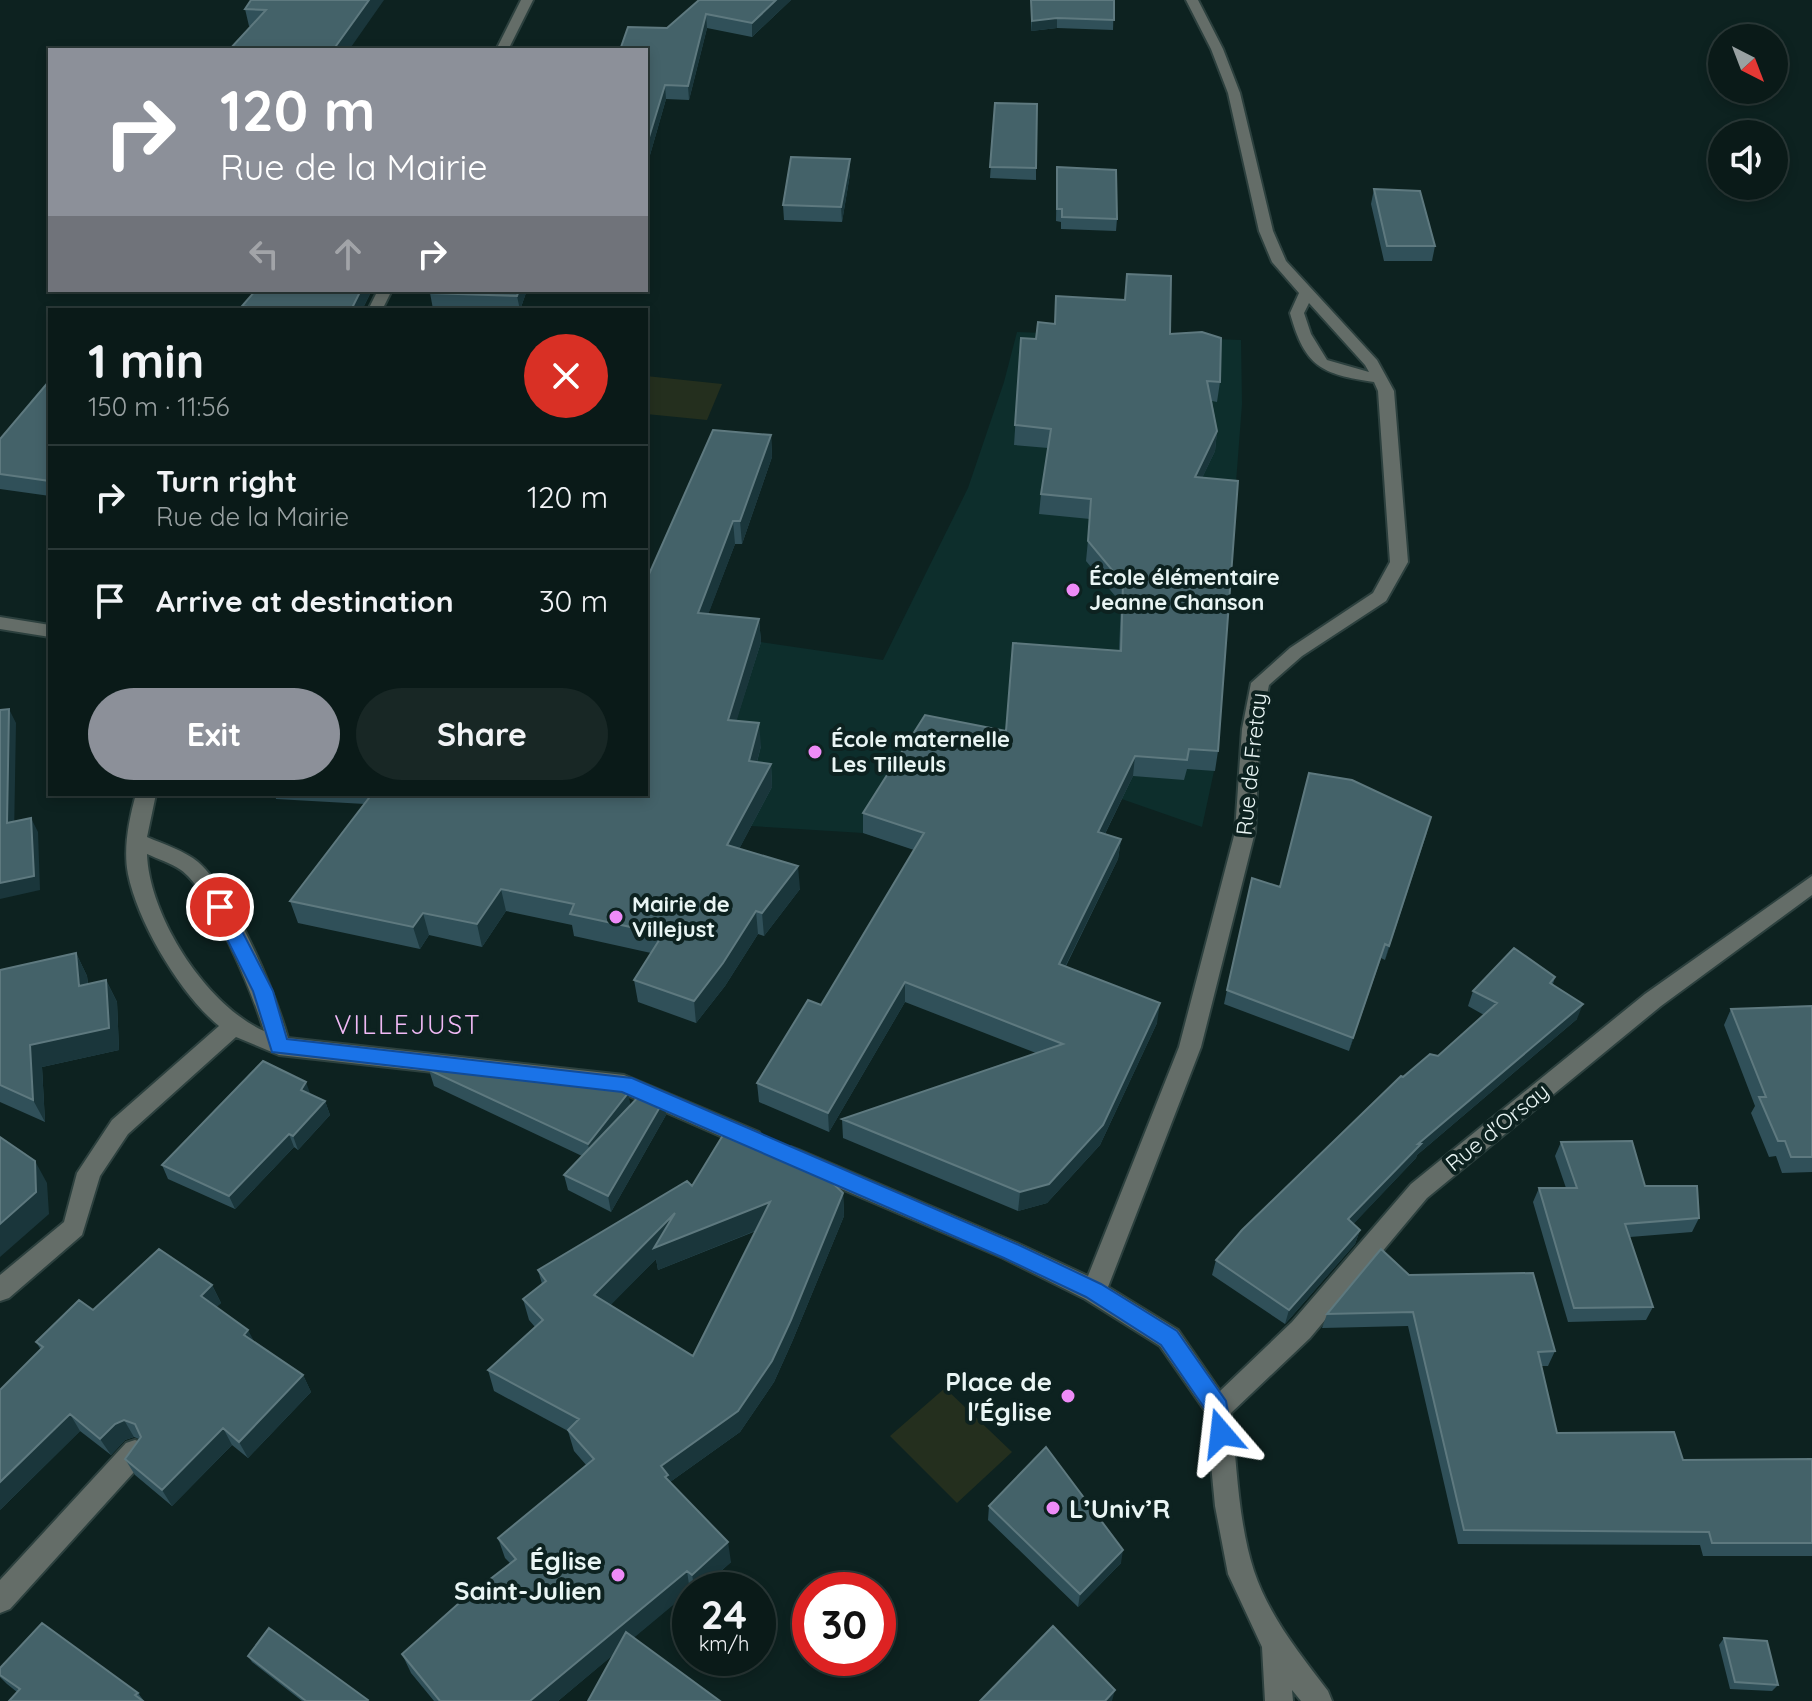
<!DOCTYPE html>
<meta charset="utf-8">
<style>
body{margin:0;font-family:Quicksand,sans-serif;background:#182725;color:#f1f3f6;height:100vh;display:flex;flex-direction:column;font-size:30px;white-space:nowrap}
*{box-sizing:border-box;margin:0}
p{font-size:26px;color:#99a1a2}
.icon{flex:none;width:44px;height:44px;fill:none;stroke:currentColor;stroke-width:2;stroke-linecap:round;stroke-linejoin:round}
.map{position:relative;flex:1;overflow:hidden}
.drawer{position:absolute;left:48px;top:308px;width:600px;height:488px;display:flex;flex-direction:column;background:#0a1a18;border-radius:0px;box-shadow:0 4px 12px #0003,0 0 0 2px #2a3837}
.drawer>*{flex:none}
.hud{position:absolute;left:48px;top:48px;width:600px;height:244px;border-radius:0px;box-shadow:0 4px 12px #0003,0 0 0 2px #2a3837;background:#8c9099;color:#fff;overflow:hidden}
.needle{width:52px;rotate:138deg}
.tools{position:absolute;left:1708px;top:24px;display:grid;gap:16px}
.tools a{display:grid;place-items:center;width:80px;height:80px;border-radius:50%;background:#0a1a18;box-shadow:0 4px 12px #0003,0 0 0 2px #2a3837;font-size:40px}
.speed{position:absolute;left:672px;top:1572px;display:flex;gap:16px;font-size:40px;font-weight:700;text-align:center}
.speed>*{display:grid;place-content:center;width:104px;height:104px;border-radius:50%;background:#0a1a18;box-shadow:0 4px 12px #0003,0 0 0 2px #2a3837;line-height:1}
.speed small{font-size:20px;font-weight:400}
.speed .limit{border:12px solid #d22;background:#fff;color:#111}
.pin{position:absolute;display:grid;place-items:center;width:68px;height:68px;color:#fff;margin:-34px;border:4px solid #fff;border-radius:50%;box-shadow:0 2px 8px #0007}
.me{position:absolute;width:88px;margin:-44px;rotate:343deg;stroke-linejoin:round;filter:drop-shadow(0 0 6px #0008)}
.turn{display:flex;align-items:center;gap:28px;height:168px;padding:0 40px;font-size:36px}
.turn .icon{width:104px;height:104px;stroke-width:2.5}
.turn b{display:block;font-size:56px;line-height:68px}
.lanes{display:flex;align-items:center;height:76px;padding:0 40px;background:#0003;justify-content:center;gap:40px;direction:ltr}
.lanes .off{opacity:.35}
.round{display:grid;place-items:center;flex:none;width:84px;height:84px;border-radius:42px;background:#182725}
.overview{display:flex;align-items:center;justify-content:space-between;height:136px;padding:0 40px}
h1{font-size:48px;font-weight:700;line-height:60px}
.button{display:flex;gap:16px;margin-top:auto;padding:16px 40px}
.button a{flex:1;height:92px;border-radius:48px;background:#8c9099;color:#fff;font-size:32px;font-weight:700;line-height:92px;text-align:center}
.button a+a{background:#182725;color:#f1f3f6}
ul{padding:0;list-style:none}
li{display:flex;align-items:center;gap:24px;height:104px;padding:0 40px;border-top:2px solid #2a3837}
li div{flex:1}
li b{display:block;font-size:30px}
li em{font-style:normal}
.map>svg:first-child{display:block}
.built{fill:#0d2e2c}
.green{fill:#242f1e}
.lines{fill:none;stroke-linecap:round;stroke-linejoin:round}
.minor-casing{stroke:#2c403e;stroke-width:4}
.minor{fill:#646d68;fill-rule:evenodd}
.wall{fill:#305059;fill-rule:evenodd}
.shaded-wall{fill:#1a363b}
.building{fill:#446269;stroke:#5e797f;stroke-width:2;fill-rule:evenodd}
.route{fill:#1a73e8;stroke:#114b97;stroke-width:2}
.poi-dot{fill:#ee8bf7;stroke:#0d2220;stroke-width:3}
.labels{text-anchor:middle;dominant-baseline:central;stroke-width:8;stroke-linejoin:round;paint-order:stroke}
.poi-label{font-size:22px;font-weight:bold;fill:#e9f5f4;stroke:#0d2220;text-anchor:start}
.street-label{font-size:22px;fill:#e9f5f4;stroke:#0d2220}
.quarter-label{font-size:26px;letter-spacing:2px;fill:#f0b9f5;stroke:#0d2220}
.near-poi-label{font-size:26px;font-weight:bold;fill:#e9f5f4;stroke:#0d2220;text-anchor:end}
</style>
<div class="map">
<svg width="1812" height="1701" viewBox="0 0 1812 1701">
<rect width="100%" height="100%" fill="#0d2220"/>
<path class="built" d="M1017 332 1241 340 1242 404 1214 771 1202 827 1027 766 928 854 863 833 751 826 725 865 646 794V630L761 642 883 660 968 488 1004 382Z"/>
<path class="green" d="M646 376 722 384 707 420 646 414Z
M945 1388 1012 1452 957 1503 890 1436Z"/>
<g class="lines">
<g class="minor-casing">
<path id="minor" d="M521 0H533L508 50H496Z
M1186 0H1198L1223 49 1240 93 1273 231 1286 261 1377 360 1394 391 1408 562 1386 601 1302 656 1269 685 1260 729 1255 832 1201 1047 1108 1287 1178 1330 1220 1391 1292 1322 1411 1184 1645 994 1812 876V895L1661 1006 1427 1198 1310 1338 1231 1413C1237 1465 1238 1522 1254 1571 1269 1616 1300 1654 1328 1691L1332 1701H1301L1292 1690 1293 1701H1265L1262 1647 1228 1574 1215 1506 1206 1412 1160 1346 1085 1299 1003 1258 783 1164 780 1157 783 1150 791 1147 799 1150 1019 1244 1088 1276 1179 1047 1235 832 1242 729 1251 683 1290 648 1373 593 1390 562 1378 391 1374 382C1321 374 1305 367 1290 313L1299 293 1272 262 1259 231 1228 93 1211 49ZM1309 303 1365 365 1369 372 1327 360 1311 334 1304 313Z
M378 290H392L382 310H368Z
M0 617 50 625V637L0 629Z
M136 794H156L147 837C163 844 185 851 198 862 235 895 274 991 288 1038L624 1075 759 1132 762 1139 759 1146 751 1148 743 1146 622 1093 279 1055 236 1037 128 1134 100 1176 82 1235 9 1298 0 1301V1275L64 1222 77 1173 112 1120 219 1026C180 994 138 923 128 874 123 848 129 819 136 794ZM147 854C158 859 171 863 181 870 211 891 253 994 264 1031 206 1005 149 916 147 854Z
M135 1440 144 1443 148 1452 144 1461 10 1609 0 1613V1580L126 1443Z"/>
</g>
<use href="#minor" class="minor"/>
</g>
<path class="wall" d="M384 0 251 26H249L245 9Z
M699 0H791L752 37 707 28 689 100 666 99 648 162H646V50L667 28Z
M1031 0H1114L1113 30 1057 28 1031 31Z
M995 103 1036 168V180L990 178Z
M1057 167 1117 219 1116 231 1061 229V222L1056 221Z
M850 174 842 222 784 220 783 205Z
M1374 189 1435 246 1432 261H1384L1371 204Z
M248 290H372L362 310H243L242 306 254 292Z
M431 290H527L520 310 433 309 430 293Z
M1170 334 1220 382 1217 402 1212 401 1217 431 1215 451 1202 478 1218 751 1215 771 1187 769 1184 780 1133 776 1105 834 1121 839 1118 859 1066 966 1157 1023 1100 1145 1047 1203 1018 1211 843 1138 842 1119 1036 1053 905 1002 829 1132 759 1102 757 1083 821 1005 914 850 863 833V813L1006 731 1119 651 1121 603 1086 561 1090 519 1039 514 1041 494 1048 448 1014 445 1021 338 1036 339Z
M50 380V496L0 489V439Z
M771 435 772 457 742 544H735L708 614 759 619 761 642 736 721 761 746 757 762 771 764 772 787 739 849 800 889 764 936 758 934 725 986 696 1023 638 1002 634 980 651 953 574 936 572 925 506 911 482 947 429 935 420 949 298 923 290 901 365 804 276 799 275 794H646V581Z
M1427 832 1385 960 1381 958 1349 1051 1224 1004 1227 990 1280 887Z
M76 953 87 976 88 984 106 980 117 1002 119 1050 42 1067 45 1122 0 1102V970Z
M1555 977 1553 984 1577 1019 1417 1155 1416 1158 1353 1224 1360 1230 1355 1244 1285 1324 1212 1275 1216 1260 1403 1077 1438 1056 1484 1015 1468 1006 1473 991Z
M1812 1006V1172L1782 1173 1776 1156 1769 1157 1751 1113 1755 1106 1724 1025 1731 1009Z
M429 1070 628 1093 630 1106 666 1115 611 1212 568 1190 564 1175 582 1156 434 1086Z
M310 1094 325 1101 330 1115 298 1150 294 1147 235 1209 168 1179 162 1165Z
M1561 1142 1645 1186 1699 1218 1692 1232 1630 1237 1653 1307 1646 1320 1568 1322 1533 1202 1539 1188H1566L1555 1156Z
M692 1186 843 1193 844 1216 792 1342 774 1382 740 1432 670 1482 731 1562 700 1590H690L558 1701H434L411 1673 402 1654 510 1563 505 1558 498 1538 587 1466 574 1451 568 1431 494 1391 488 1370 535 1327 529 1320 523 1299 542 1284 538 1270ZM756 1231 693 1356 610 1305 656 1259 658 1270Z
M1409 1275 1555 1351 1548 1366H1541L1557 1433 1683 1460 1812 1459V1556H1703L1700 1545 1458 1544 1408 1326 1322 1328 1327 1314Z
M212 1285 221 1303 216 1307 254 1342 303 1375 311 1392 248 1458 232 1445 172 1506 135 1475 125 1459 139 1439 134 1437 125 1440 111 1455 80 1431 0 1510 41 1350 36 1342 93 1310Z
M989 1506 1121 1563 1078 1607 988 1520Z
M1724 1638 1778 1685 1772 1691 1730 1689 1719 1645Z
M248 1656 368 1700 369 1701H302L252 1662Z
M0 1668 138 1693 144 1701H9L17 1692 7 1684 0 1677Z"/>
<path class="shaded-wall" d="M369 0H384L349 50H333Z
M776 0H791L752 37V23Z
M706 14 707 28 689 100 688 86Z
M1057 18V28L1031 31 1032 21Z
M665 85 666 99 648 162 646 147Z
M850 159V174L842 222 841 207Z
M361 290H372L362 310H351Z
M519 290H527L520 310 517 296Z
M1217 431 1215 451 1193 497 1195 477Z
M771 435 772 457 742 544 740 521Z
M733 521 735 544 700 636 698 613Z
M759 619 761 642 730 742 728 720Z
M9 709 16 723 14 837 7 823Z
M759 723 761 746 751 784 749 761Z
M1135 756 1133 776 1096 852 1098 832Z
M771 764 772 787 729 868 727 845Z
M1431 817 1427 832 1385 960 1389 946Z
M31 818 38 832 40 890 0 899V883Z
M1121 839 1118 859 1057 983 1059 964Z
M798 866 800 889 764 936 762 913Z
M501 889 506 911 482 947 477 924Z
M756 911 758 934 725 986 696 1023 694 1001Z
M423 913 429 935 420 949 413 927Z
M1385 944 1381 958 1349 1051 1353 1038Z
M76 953 87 976 90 1009 79 986Z
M106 980 117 1002 119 1050 42 1067 45 1122 33 1100 30 1045Z
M905 982V1002L829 1132 828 1113Z
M1160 1003 1157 1023 1100 1145 1047 1203 1018 1211 1020 1192Z
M1583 1004 1577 1019 1417 1155 1416 1158 1344 1234 1348 1219 1418 1144Z
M306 1082 311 1096 301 1090Z
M628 1093 631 1108 591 1160 588 1144Z
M664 1100 666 1115 611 1212 608 1196Z
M325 1101 330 1115 298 1150 293 1136Z
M289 1134 294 1147 235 1209 229 1196Z
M35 1161 47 1183 49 1214 0 1257V1224Z
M843 1193 844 1216 792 1342 774 1382 740 1432 670 1482 672 1495 661 1466Z
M770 1202 772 1224 658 1270 656 1259 599 1317 594 1295 675 1213Z
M1360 1230 1355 1244 1285 1324 1289 1310Z
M212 1285 221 1303 209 1314 201 1296Z
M248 1330 257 1347 244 1335Z
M303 1375 311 1392 248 1458 239 1442Z
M70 1414 80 1431 0 1510V1482Z
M124 1420 134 1437 125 1440 111 1455 100 1439 115 1424Z
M223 1428 232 1445 172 1506 162 1490Z
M728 1542 731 1562 700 1590H695L692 1575Z
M1123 1550 1121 1563 1078 1607 1080 1594Z
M687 1571 690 1591 558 1701H530Z
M1115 1690 1112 1701H1105Z"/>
<path class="building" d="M251 0H369L333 50H229L266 10 245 9Z
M699 0H776L752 23 706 14 688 86 665 85 646 147V50H620L628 27 667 28Z
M1031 0H1114V20L1057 18 1032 21Z
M995 103 1037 104 1036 168 990 167Z
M791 157 850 159 841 207 783 205Z
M1057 167 1116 170 1117 219 1062 217V209H1057Z
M1374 189 1420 191 1435 246H1387Z
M1127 274 1171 276 1170 334 1202 332 1221 338 1220 382 1207 381 1217 431 1195 477 1238 481 1218 751 1189 749 1187 760 1135 756 1098 832 1121 839 1059 964 1160 1003 1103 1125 1049 1184 1020 1192 842 1119 1063 1044 905 982 828 1113 757 1083 808 1000 821 1005 924 833 863 813 925 715 1006 731 1013 643 1121 651 1123 583 1088 541 1091 499 1041 494 1051 429 1015 425 1021 338 1036 339 1038 322 1055 324 1056 296 1125 300Z
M256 290H361L351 310H251L253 308 242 306Z
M431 290H519L517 296 430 293Z
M50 380V481L0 474V439Z
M713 430 771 435 740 521H733L698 613 759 619 728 720 759 723 749 761 771 764 727 845 798 866 762 913 756 911 723 963 694 1001 634 980 663 934 570 914 574 904 501 889 477 924 423 913 413 927 290 901 372 794H646V581Z
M9 709 7 823 31 818 34 876 0 883V710Z
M1309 773 1352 780 1431 817 1389 946 1385 944 1353 1038 1227 990 1252 878 1280 887Z
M1514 948 1555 977 1550 983 1583 1004 1418 1144H1421L1348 1219 1360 1230 1289 1310 1216 1260 1242 1230 1401 1076 1403 1077 1430 1054 1438 1056 1497 1003 1473 991Z
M76 953 79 986 106 980 109 1028 30 1045 33 1100 0 1085V970Z
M1812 1006V1157H1791L1785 1141H1778L1759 1097H1766L1731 1009Z
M263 1061 306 1082 301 1090 325 1101 293 1136 289 1134 229 1196 162 1165Z
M430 1066 571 1078 628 1093 588 1144 429 1070Z
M644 1091 664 1100 608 1196 564 1175Z
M731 1122 799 1151 843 1193 791 1320 772 1361 738 1411 661 1466 668 1475 665 1477 728 1542 692 1575 687 1571 530 1701H440L402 1654 458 1604 516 1559 498 1538 594 1459 568 1430 579 1419 488 1370 543 1320 523 1299 546 1281 538 1270 687 1181 692 1186ZM770 1202 693 1356 594 1295 675 1213 654 1248Z
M0 1137 35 1161 36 1192 0 1224Z
M1632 1141 1645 1186H1697L1699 1218 1625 1224 1653 1307 1574 1308 1539 1188H1577L1561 1142Z
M159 1249 212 1285 201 1296 248 1330 244 1335 303 1375 239 1442 223 1428 162 1490 125 1459 141 1437 135 1424 124 1420 115 1424 100 1439 70 1414 0 1482V1390L43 1347 36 1342 79 1300 93 1310Z
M1381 1249 1409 1275 1533 1273 1555 1351 1538 1352 1557 1433 1674 1432 1683 1460 1812 1459V1543H1712L1709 1532 1464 1530 1413 1312 1327 1314Z
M1046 1447 1123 1550 1080 1594 989 1506Z
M42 1623 138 1693 135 1695 143 1701H9L20 1689 0 1675V1668Z
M1053 1626 1115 1690 1105 1701H980Z
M269 1628 368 1700 367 1701H306L248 1656Z
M626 1632 720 1701H588Z
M1724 1638 1767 1641 1778 1685 1735 1682Z"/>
<path class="route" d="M220 900 227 902 273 991 287 1039 632 1078 1019 1245 1101 1284 1177 1331 1226 1401 1232 1433 1229 1440 1221 1444 1212 1440 1207 1412 1161 1345 1086 1297 1004 1258 622 1092 272 1052 253 991 211 907Z"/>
<g class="poi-dot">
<circle cx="1073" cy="590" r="8"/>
<circle cx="815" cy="752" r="8"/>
<circle cx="616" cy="917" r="8"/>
<circle cx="1068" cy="1396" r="8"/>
<circle cx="1053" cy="1508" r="8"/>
<circle cx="618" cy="1575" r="8"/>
</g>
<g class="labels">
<g class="poi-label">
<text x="1089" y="577">École élémentaire<tspan x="1089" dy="25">Jeanne Chanson</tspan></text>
<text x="831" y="739">École maternelle<tspan x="831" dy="25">Les Tilleuls</tspan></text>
<text x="632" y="904">Mairie de<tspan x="632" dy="25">Villejust</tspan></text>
</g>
<g class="street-label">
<text transform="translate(1251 764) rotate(-84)">Rue de Fretay</text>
<text transform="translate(1497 1127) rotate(-39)">Rue d'Orsay</text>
</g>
<g class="quarter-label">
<text x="408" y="1024">VILLEJUST</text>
</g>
<g class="near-poi-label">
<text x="1052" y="1381">Place de<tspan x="1052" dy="30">l'Église</tspan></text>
<text x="1069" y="1508" text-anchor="start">L’Univ’R</text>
<text x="602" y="1560">Église<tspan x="602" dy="30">Saint-Julien</tspan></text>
</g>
</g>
</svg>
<div class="tools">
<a><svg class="needle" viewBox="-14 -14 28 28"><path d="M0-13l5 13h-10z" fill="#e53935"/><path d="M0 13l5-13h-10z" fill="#99a1a2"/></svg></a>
<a><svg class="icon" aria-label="sound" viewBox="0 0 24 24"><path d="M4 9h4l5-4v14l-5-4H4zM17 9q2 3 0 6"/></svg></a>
</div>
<div class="speed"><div>24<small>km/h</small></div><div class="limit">30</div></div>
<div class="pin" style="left:220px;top:907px;background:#d93025"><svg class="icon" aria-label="arrive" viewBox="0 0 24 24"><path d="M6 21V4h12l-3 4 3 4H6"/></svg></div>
<svg class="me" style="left:1221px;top:1433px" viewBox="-20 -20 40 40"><path d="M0-17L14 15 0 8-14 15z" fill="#1a73e8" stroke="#fff" stroke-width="4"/></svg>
<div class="hud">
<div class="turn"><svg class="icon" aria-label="right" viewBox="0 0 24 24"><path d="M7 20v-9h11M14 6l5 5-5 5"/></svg><div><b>120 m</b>Rue de la Mairie</div></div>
<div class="lanes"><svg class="icon off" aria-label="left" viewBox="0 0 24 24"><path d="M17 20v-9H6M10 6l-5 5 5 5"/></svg><svg class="icon off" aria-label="ahead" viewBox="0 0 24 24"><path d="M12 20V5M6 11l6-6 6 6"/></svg><svg class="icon" aria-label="right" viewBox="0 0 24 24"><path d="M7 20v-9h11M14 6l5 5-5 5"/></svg></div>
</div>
<section class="drawer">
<div class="overview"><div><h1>1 min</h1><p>150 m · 11:56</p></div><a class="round" style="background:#d93025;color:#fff"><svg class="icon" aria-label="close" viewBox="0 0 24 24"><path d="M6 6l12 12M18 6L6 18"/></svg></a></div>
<ul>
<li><svg class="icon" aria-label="right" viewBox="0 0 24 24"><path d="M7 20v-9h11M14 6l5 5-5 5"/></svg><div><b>Turn right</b><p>Rue de la Mairie</p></div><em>120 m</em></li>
<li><svg class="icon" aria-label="arrive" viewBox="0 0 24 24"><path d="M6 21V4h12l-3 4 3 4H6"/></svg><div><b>Arrive at destination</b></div><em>30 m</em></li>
</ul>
<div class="button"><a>Exit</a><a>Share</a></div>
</section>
</div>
